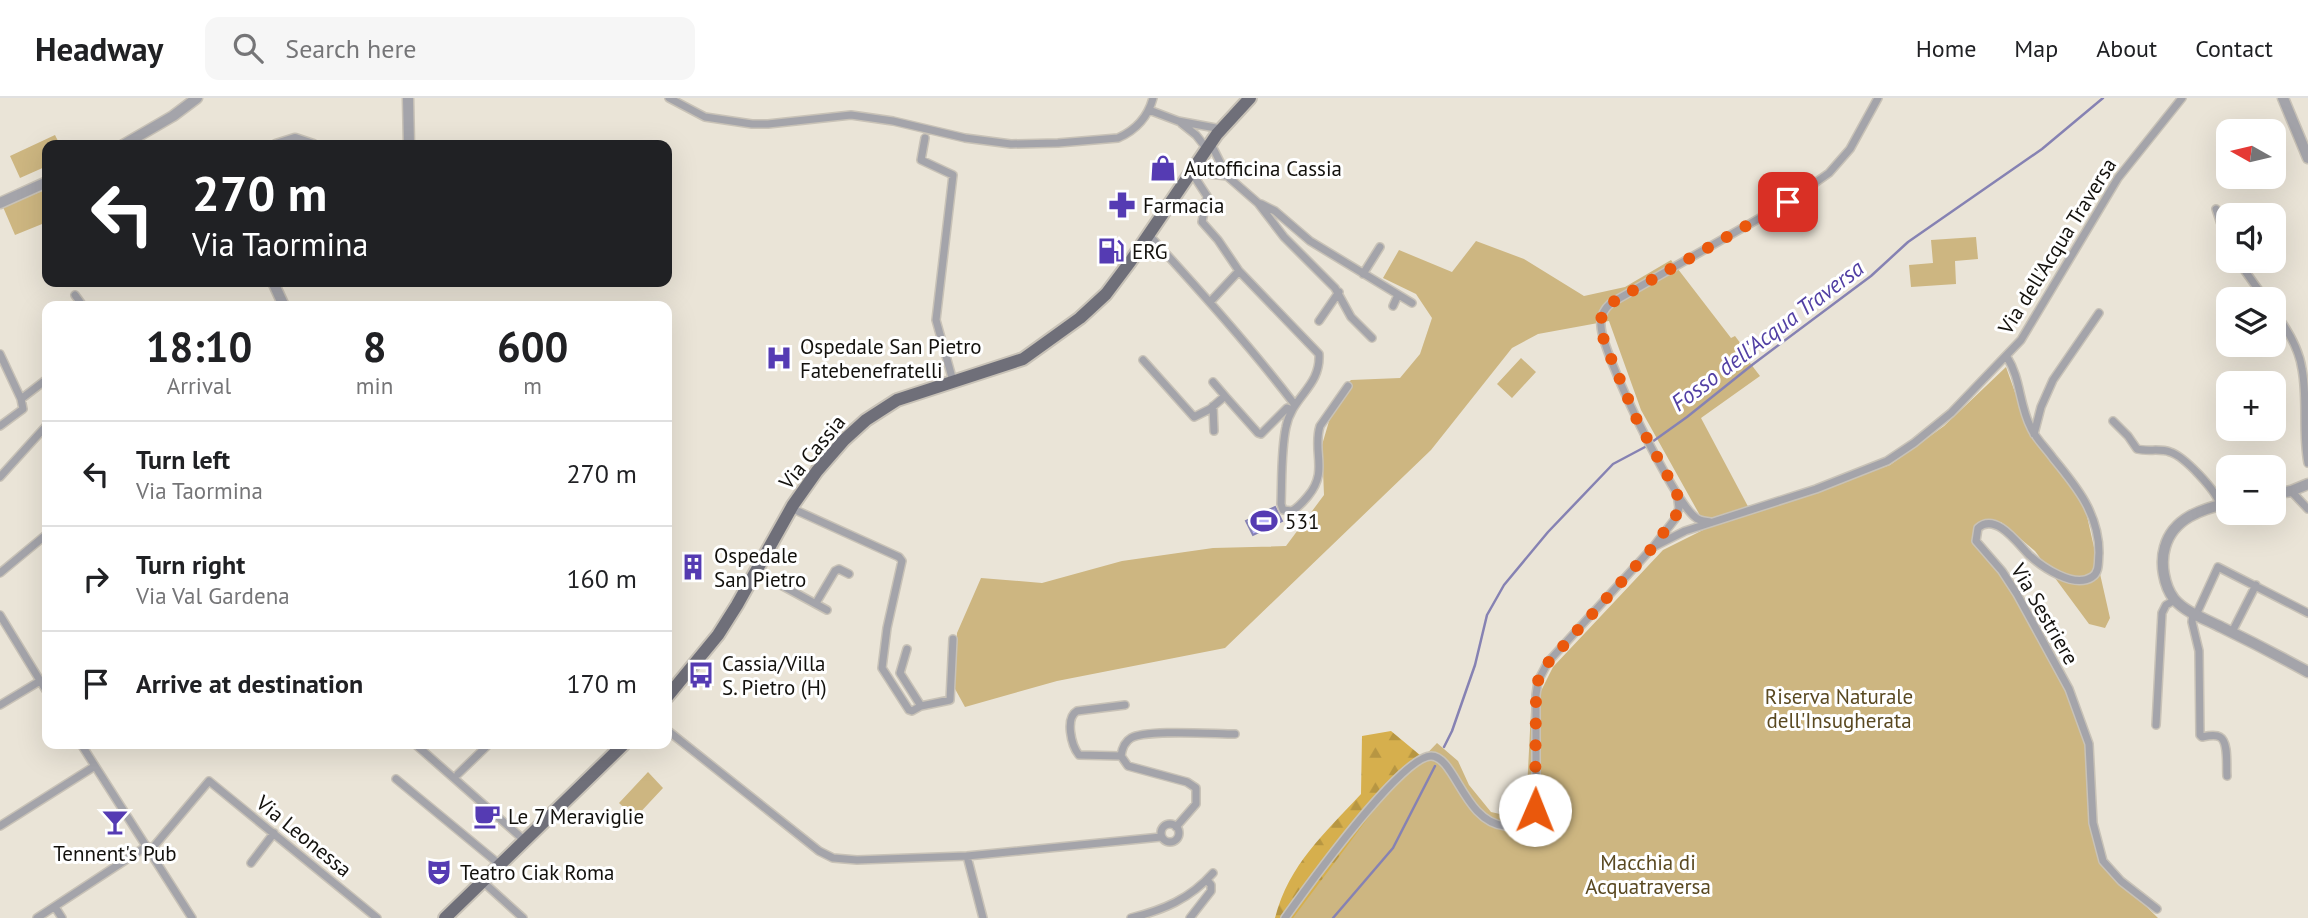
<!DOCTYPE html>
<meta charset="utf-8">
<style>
body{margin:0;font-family:"PT Sans",sans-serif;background:#f6f6f6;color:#202124;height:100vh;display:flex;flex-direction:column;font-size:26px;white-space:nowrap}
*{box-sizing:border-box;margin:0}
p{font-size:23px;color:#757577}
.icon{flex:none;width:38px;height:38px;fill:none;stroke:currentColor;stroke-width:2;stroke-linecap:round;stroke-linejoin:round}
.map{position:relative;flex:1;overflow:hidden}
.drawer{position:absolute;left:42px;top:203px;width:630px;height:448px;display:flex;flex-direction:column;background:#fff;border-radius:14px;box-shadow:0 7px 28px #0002}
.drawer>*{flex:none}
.top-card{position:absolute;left:42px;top:42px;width:630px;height:147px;border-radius:14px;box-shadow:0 7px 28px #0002;background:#202124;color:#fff;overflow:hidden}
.needle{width:46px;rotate:278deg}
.tools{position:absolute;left:2216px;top:21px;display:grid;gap:14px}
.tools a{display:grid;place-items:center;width:70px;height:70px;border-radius:14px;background:#fff;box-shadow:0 7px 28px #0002;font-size:35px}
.pin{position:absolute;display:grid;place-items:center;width:60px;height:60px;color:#fff;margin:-30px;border-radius:14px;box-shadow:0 4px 10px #0006}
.me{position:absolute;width:77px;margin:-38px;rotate:1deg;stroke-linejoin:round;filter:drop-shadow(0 0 5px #0008)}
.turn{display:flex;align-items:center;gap:24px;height:147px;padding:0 35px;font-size:32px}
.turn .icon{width:91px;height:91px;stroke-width:2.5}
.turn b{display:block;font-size:49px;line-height:60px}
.eta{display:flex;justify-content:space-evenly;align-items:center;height:119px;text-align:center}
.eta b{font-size:42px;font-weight:700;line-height:49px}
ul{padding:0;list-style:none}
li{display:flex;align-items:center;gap:21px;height:105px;padding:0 35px;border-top:2px solid #e0e0e0}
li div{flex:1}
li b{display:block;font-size:26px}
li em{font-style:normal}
header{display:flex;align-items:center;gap:42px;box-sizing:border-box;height:98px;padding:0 35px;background:#fff;border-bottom:2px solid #e0e0e0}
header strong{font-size:33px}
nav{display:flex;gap:38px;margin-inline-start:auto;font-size:24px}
.search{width:490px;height:63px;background:#f6f6f6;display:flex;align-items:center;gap:18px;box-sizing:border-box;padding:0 24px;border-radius:14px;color:#757577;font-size:26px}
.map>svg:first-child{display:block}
.forest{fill:url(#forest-firs)}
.park{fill:#cdb681}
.water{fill:url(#water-waves);stroke:#8682b3;stroke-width:2}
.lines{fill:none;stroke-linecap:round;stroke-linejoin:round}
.stream{stroke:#8682b3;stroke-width:2.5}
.minor-casing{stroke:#c8c2b7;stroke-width:10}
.tertiary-casing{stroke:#c8c2b7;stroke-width:13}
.primary-casing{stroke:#c8c2b7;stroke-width:16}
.minor{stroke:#a4a4aa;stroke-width:7}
.tertiary{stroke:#a4a4aa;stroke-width:10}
.primary{stroke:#6f6f79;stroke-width:12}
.route{stroke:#ea580c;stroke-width:12;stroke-dasharray:0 21.6}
.labels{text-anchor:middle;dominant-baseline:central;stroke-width:6;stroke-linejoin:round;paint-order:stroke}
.poi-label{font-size:21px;fill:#13110d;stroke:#fff;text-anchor:start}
.street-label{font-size:21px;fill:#13110d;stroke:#fff}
.park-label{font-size:21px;fill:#5a4921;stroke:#fff}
.water-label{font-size:23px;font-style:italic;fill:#5240a4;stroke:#fff}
</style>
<header>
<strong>Headway</strong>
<div class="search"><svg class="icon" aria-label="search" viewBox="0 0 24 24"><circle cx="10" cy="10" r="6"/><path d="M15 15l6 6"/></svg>Search here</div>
<nav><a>Home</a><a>Map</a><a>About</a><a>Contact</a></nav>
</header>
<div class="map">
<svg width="2308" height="820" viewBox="0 0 2308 820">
<defs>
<pattern id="forest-firs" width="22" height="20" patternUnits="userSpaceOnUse" patternTransform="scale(1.75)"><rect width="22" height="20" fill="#d6af4d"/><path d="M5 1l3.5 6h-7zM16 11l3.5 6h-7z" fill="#b79642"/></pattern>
<pattern id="water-waves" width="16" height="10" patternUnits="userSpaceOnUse" patternTransform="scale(1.75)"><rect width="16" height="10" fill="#b8b3fa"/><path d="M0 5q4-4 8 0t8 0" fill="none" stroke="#9d99d5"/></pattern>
</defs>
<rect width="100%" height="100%" fill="#eae4d7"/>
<path class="forest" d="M1391 633 1438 672 1369 820H1275C1289 766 1325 735 1361 696L1362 638Z"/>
<path class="park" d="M55 37 60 47H47V68L20 80 10 58Z
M47 91V124L15 137 3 109Z
M1976 139 1978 161 1955 163 1956 186 1911 189 1909 167 1933 165 1931 142Z
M1476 143 1524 161 1584 198 1625 189 1671 162 1731 240 1735 238 1750 258 1747 261 1760 278 1701 320 1752 416 1890 367 1944 328 2006 269 2028 331 2084 405 2110 520 2105 530 2089 526 2035 453 2001 424 1982 425 1975 442 2008 479 2077 610 2086 643 2090 727 2103 766 2158 820H1293L1377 708 1437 645 1458 663 1469 687 1491 714 1513 719 1526 711 1531 613 1553 569 1663 452 1707 430 1641 312 1609 223 1538 236 1512 250 1431 352 1225 550 1057 583 965 609 954 589 957 535 981 480 1042 485 1122 463 1213 450 1286 448 1324 397 1322 347 1337 296 1351 282 1400 280 1420 256 1432 220 1416 196 1383 180 1399 152 1452 174Z
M1521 260 1536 274 1512 300 1497 286Z
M648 674 663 690 635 720 619 705Z"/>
<path class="water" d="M1275 409 1282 423 1253 437 1246 423Z"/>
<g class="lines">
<path class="stream" d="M1444 649 1452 633 1475 567 1487 517 1504 487 1548 434 1613 366 1645 349 1687 319 1752 267 1871 178 1908 144 2042 51 2103 0
M1333 820 1393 750 1435 668"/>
<g class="minor-casing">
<path id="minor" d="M669 0 705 19 752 26H768L851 17 893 23 965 40 1011 46 1058 45 1118 40C1136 32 1148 19 1153 0
M1149 12 1178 23 1221 31
M1181 25 1196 37 1207 51
M925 40 921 62 953 77 936 222 953 283
M1211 46 1227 78 1258 105 1284 139 1335 190 1351 219 1372 240
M1193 74 1227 78
M1192 75 1207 98 1202 124 1218 142 1239 173 1319 256C1321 289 1292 298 1286 329 1281 352 1282 382 1281 406L1283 412 1292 413C1299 409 1303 404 1308 398 1329 373 1312 354 1320 328L1348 288
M1261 106 1275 113 1310 143 1412 205
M2216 111 2228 147
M1150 138C1200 193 1250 248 1295 307
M2238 163 2265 201
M1363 176 1380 149
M75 197 83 208
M1210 204 1239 173
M1393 208 1398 197
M2273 212C2286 229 2299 250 2302 271 2308 302 2302 334 2308 365
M1319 223 1339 194
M0 256 21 301
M2007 259C2021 281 2019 307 2031 330 2036 341 2046 350 2053 360 2077 389 2099 416 2099 455 2098 463 2100 474 2092 479 2074 491 2042 469 2029 457 2018 446 1996 414 1978 430L1976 443 2002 473 2017 496 2069 591 2089 646 2093 725 2103 763 2121 783 2157 811
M1143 262 1194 319 1210 311 1225 298 1258 335 1261 336 1287 310 1292 312
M1213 284 1225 298
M1213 308 1214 333
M2113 323 2128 338 2137 351C2148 354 2160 350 2170 354 2184 358 2217 393 2220 407
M0 328 23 311 21 301 47 281
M2034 336 2041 309 2053 282 2099 215
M0 379 47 327
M2291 393 2308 411
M791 410 899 459 902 463 887 530 882 570 909 612 912 613 921 608 900 575 907 551
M1710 424C1704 423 1699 423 1695 419 1673 402 1602 256 1601 228 1600 218 1604 211 1611 205L1788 104 1829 75 1850 51 1878 0
M1655 448 1685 433 1816 391 1887 363 1914 345 1951 315 2021 242 2118 80 2182 0
M755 473 827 512
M0 475 47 436
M816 505 835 473 839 471 849 476
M2193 515 2192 524 2199 553 2200 637 2202 639C2207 638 2215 636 2220 639 2229 644 2226 668 2227 678
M0 517 47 594
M2196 517 2218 469 2308 515
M2232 534 2256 487
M0 607 40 583
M921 608 950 602 953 541
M2156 627 2162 515 2166 507 2175 502
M667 632 819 753 833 760 857 762 967 758 1161 739
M81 646 192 820
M415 646 524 742
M1121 658 1079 657C1071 647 1065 620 1077 613L1125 607
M458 676 489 646
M396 681 499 766
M1161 735a9 9 0 1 1 18 0a9 9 0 1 1-18 0Z
M0 728 95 668
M1176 729 1196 706V690L1187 684 1128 668 1121 658C1122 651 1124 644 1131 640 1146 631 1214 636 1235 636
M150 753 209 683 377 820
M967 758 983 820
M251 765 274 735
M482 783 523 820
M55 809 62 820
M37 820 147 748
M1131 820C1163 812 1190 801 1213 775
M1190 820 1211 793V787L1207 782
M1285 820C1305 792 1401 658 1431 658 1455 658 1464 724 1505 728 1515 729 1523 727 1531 722L1536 707V597L1538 583 1548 564 1654 448 1675 421 1679 410 1677 395"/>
</g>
<g class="tertiary-casing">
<path id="tertiary" d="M408 0 409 47
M2283 0 2308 60
M123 47 173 18 197 0
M276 47 295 41 313 47
M0 105 47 84
M273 184 284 208
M2273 396 2291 393 2308 386
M2228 405C2202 411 2173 420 2165 449 2160 465 2164 488 2174 501 2186 515 2206 521 2221 529 2250 543 2279 558 2308 574"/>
</g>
<g class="primary-casing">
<path id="primary" d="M667 599 718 537 737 507 793 407 817 373 844 342 866 322 897 302 1023 261 1080 220 1106 196 1130 164 1217 36 1250 0
M445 820 624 646"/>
</g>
<use href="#minor" class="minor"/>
<use href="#tertiary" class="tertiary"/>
<use href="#primary" class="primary"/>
</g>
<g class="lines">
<path class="route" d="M1535 712 1536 597 1538 583 1545 568 1654 448 1679 413 1677 395 1637 322 1605 246 1601 232V221L1604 212 1611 205 1788 104"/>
</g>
<defs>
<g id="shop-bare" transform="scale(2.1)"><path d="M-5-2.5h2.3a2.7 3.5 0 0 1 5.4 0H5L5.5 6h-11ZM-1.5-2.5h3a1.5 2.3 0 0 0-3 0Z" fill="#553bb3" stroke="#fff" stroke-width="2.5" paint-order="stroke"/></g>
<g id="pharmacy-bare" transform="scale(2.1)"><path d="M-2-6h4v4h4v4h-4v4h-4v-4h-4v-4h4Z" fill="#553bb3" stroke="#fff" stroke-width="2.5" paint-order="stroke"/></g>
<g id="fuel-bare" transform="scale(2.1)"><path d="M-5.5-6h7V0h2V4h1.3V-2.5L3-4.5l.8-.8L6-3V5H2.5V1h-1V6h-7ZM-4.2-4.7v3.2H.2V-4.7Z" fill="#553bb3" stroke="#fff" stroke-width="2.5" paint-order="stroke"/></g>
<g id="hospital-bare" transform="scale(2.1)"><path d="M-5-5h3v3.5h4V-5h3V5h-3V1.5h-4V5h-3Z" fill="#553bb3" stroke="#fff" stroke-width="2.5" paint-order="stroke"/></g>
<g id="stadium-bare" transform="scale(2.1)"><path d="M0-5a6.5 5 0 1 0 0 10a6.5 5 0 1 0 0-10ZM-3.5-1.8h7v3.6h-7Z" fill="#553bb3" stroke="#fff" stroke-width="2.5" paint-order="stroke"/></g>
<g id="building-bare" transform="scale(2.1)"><path d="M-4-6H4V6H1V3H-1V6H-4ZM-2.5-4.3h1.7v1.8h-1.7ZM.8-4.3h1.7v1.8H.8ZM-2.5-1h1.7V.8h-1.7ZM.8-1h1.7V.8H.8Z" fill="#553bb3" stroke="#fff" stroke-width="2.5" paint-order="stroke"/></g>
<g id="bus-bare" transform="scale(2.1)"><path d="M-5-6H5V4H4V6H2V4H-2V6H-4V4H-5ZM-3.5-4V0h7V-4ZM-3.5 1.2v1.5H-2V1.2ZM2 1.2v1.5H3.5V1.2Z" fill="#553bb3" stroke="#fff" stroke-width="2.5" paint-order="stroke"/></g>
<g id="cafe-bare" transform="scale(2.1)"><path d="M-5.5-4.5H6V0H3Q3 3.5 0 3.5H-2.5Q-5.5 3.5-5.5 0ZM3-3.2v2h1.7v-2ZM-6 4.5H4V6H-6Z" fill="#553bb3" stroke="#fff" stroke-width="2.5" paint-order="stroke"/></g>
<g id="bar-bare" transform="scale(2.1)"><path d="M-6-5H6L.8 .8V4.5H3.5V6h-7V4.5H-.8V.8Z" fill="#553bb3" stroke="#fff" stroke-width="2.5" paint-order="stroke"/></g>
<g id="theatre-bare" transform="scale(2.1)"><path d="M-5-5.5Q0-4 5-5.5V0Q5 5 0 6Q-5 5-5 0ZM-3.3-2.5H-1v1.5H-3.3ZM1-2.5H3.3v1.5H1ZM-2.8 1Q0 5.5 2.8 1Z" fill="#553bb3" stroke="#fff" stroke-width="2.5" paint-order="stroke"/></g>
</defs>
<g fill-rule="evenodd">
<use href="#shop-bare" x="1163" y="70"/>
<use href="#pharmacy-bare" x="1122" y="107"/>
<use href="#fuel-bare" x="1111" y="153"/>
<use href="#hospital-bare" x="779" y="260"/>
<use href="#stadium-bare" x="1264" y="423"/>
<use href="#building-bare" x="693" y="469"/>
<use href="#bus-bare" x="701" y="577"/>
<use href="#cafe-bare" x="487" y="718"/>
<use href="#bar-bare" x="115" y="724"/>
<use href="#theatre-bare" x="439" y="774"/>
</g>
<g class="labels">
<g class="poi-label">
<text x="1184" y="70">Autofficina Cassia</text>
<text x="1143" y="107">Farmacia</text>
<text x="1132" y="153">ERG</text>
<text x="800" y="248">Ospedale San Pietro<tspan x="800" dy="24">Fatebenefratelli</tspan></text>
<text x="1285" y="423">531</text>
<text x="714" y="457">Ospedale<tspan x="714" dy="24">San Pietro</tspan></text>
<text x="722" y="565">Cassia/Villa<tspan x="722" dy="24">S. Pietro (H)</tspan></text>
<text x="508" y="718">Le 7 Meraviglie</text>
<text x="115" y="755" text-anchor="middle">Tennent's Pub</text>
<text x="460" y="774">Teatro Ciak Roma</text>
</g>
<g class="street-label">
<text transform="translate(2057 148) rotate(-58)">Via dell'Acqua Traversa</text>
<text transform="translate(812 354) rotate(-50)">Via Cassia</text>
<text transform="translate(2045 516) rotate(60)">Via Sestriere</text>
<text transform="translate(304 738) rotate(39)">Via Leonessa</text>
</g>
<g class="park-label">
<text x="1839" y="598">Riserva Naturale<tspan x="1839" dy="24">dell'Insugherata</tspan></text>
<text x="1648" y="764">Macchia di<tspan x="1648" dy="24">Acquatraversa</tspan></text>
</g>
<g class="water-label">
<text transform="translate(1767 237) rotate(-37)">Fosso dell'Acqua Traversa</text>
</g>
</g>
</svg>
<div class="tools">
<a><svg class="needle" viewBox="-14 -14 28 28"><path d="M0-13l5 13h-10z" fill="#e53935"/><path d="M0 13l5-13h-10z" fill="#757577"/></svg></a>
<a><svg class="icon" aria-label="sound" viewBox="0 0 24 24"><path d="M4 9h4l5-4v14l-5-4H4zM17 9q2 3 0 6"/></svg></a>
<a><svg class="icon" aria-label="layers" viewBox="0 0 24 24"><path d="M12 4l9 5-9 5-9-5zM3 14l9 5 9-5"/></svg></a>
<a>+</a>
<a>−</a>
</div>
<div class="pin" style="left:1788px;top:104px;background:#d93025"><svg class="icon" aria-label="arrive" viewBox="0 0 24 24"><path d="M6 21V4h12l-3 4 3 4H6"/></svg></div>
<svg class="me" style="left:1535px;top:712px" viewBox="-20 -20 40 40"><circle r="19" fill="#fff"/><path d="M0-13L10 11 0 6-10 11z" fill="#ea580c"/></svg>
<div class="top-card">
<div class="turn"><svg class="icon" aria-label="left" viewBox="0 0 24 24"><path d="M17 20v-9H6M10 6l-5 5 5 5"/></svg><div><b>270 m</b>Via Taormina</div></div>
</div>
<section class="drawer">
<div class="eta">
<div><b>18:10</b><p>Arrival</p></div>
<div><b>8</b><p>min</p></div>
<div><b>600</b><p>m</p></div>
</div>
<ul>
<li><svg class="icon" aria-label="left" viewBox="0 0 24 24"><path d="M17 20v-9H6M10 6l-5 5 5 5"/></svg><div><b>Turn left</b><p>Via Taormina</p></div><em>270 m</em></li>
<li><svg class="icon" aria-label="right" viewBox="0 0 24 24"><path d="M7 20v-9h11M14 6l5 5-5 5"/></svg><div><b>Turn right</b><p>Via Val Gardena</p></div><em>160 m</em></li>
<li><svg class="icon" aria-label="arrive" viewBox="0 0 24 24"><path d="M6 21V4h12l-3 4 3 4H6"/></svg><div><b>Arrive at destination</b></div><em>170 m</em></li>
</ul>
</section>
</div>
